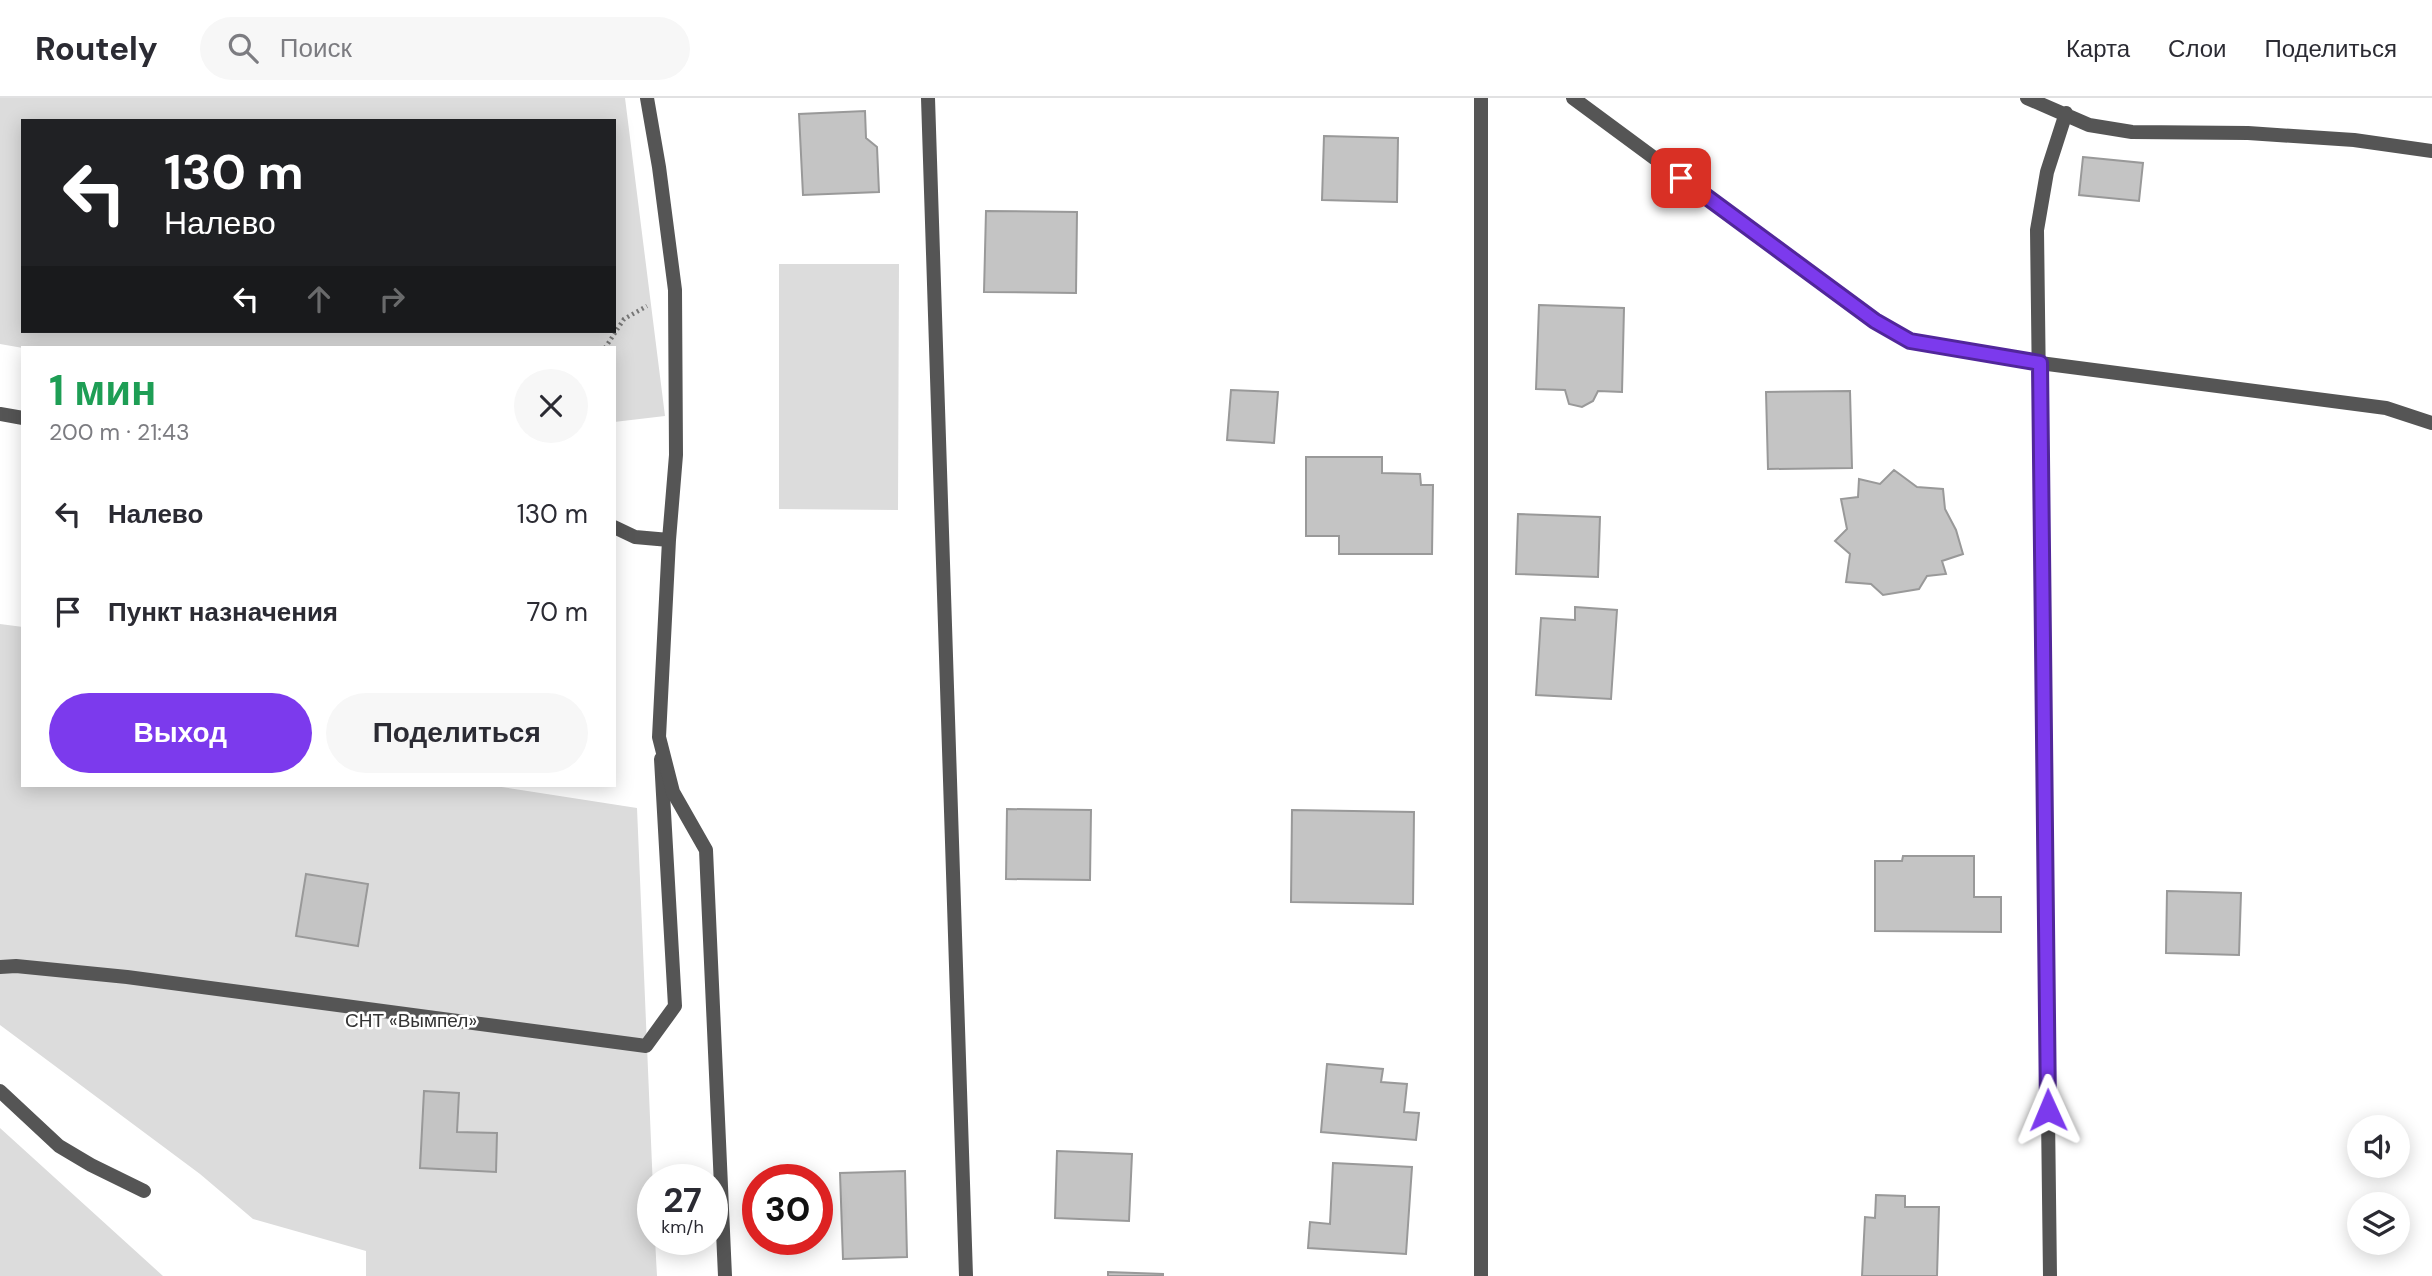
<!DOCTYPE html>
<html lang="ru">
<meta charset="utf-8">
<style>
body{margin:0;font-family:"DM Sans",sans-serif;background:#f7f7f7;color:#2b2b33;height:100vh;display:flex;flex-direction:column;font-size:26px;white-space:nowrap}
*{box-sizing:border-box;margin:0}
p{font-size:23px;color:#7c7c81}
.icon{flex:none;width:38px;height:38px;fill:none;stroke:currentColor;stroke-width:2;stroke-linecap:round;stroke-linejoin:round}
.map{position:relative;flex:1;overflow:hidden}
.details{position:absolute;left:21px;top:248px;width:595px;height:441px;display:flex;flex-direction:column;background:#fff;border-radius:0px;box-shadow:0 4px 18px #0003}
.details>*{flex:none}
.guide{position:absolute;left:21px;top:21px;width:595px;height:214px;border-radius:0px;box-shadow:0 4px 18px #0003;background:#202124;color:#fff;overflow:hidden}
.tools{position:absolute;left:2347px;top:1017px;display:grid;gap:14px}
.tools a{display:grid;place-items:center;width:63px;height:63px;border-radius:50%;background:#fff;box-shadow:0 4px 18px #0003;font-size:35px}
.speed{position:absolute;left:637px;top:1066px;display:flex;gap:14px;font-size:35px;font-weight:700;text-align:center}
.speed>*{display:grid;place-content:center;width:91px;height:91px;border-radius:50%;background:#fff;box-shadow:0 4px 18px #0003;line-height:1}
.speed small{font-size:18px;font-weight:400}
.speed .limit{border:10px solid #d22;background:#fff;color:#111}
.pin{position:absolute;display:grid;place-items:center;width:60px;height:60px;color:#fff;margin:-30px;border-radius:14px;box-shadow:0 4px 10px #0006}
.me{position:absolute;width:77px;margin:-38px;rotate:359deg;stroke-linejoin:round;filter:drop-shadow(0 0 5px #0008)}
.turn{display:flex;align-items:center;gap:24px;height:147px;padding:0 28px;font-size:32px}
.turn .icon{width:91px;height:91px;stroke-width:2.5}
.turn b{display:block;font-size:49px;line-height:60px}
.lanes{display:flex;align-items:center;height:66px;padding:0 28px;background:#0003;justify-content:center;gap:35px;direction:ltr}
.lanes .off{opacity:.35}
.round{display:grid;place-items:center;flex:none;width:74px;height:74px;border-radius:37px;background:#f7f7f7}
.summary{display:flex;align-items:center;justify-content:space-between;height:119px;padding:0 28px}
h1{font-size:42px;font-weight:700;line-height:52px;color:#1e9e55}
.cta{display:flex;gap:14px;margin-top:auto;padding:14px 28px}
.cta a{flex:1;height:80px;border-radius:42px;background:#7c3aed;color:#fff;font-size:28px;font-weight:700;line-height:80px;text-align:center}
.cta a+a{background:#f7f7f7;color:#2b2b33}
ul{padding:0;list-style:none}
li{display:flex;align-items:center;gap:21px;height:98px;padding:0 28px}
li div{flex:1}
li b{display:block;font-size:26px}
li em{font-style:normal}
header{display:flex;align-items:center;gap:42px;box-sizing:border-box;height:98px;padding:0 35px;background:#fff;border-bottom:2px solid #e1e1e2}
header strong{font-size:33px}
nav{display:flex;gap:38px;margin-inline-start:auto;font-size:24px}
.search{width:490px;height:63px;background:#f7f7f7;display:flex;align-items:center;gap:18px;box-sizing:border-box;padding:0 24px;border-radius:38px;color:#7c7c81;font-size:26px}
.map>svg:first-child{display:block}
.green{fill:#dcdcdc;fill-rule:evenodd}
.building{fill:#c4c4c4;stroke:#999;stroke-width:2}
.lines{fill:none;stroke-linecap:round;stroke-linejoin:round}
.path{stroke:#777;stroke-width:4.5;stroke-dasharray:2 3.5;stroke-linecap:butt}
.service{stroke:#555;stroke-width:14}
.minor{stroke:#555;stroke-width:14}
.route-casing{stroke:#51269a;stroke-width:18}
.route{stroke:#7c3aed;stroke-width:12}
.labels{text-anchor:middle;dominant-baseline:central;stroke-width:5;stroke-linejoin:round;paint-order:stroke}
.park-label{font-size:19px;fill:#333;stroke:#fff}
</style>
<header>
<strong>Routely</strong>
<div class="search"><svg class="icon" aria-label="search" viewBox="0 0 24 24"><circle cx="10" cy="10" r="6"/><path d="M15 15l6 6"/></svg>Поиск</div>
<nav><a>Карта</a><a>Слои</a><a>Поделиться</a></nav>
</header>
<div class="map">
<svg width="2432" height="1178" viewBox="0 0 2432 1178">
<rect width="100%" height="100%" fill="#fff"/>
<path class="green" d="M0 0H625L665 318 614 324V250H23L0 246ZM23 23H614V233H23Z
M779 166H899L898 412 779 411Z
M0 526 23 529V688H495L637 710 653 1091V1141H655L657 1178H366V1153L253 1121 200 1076 0 927Z
M0 1030 163 1178H0Z"/>
<path class="building" d="M865 13 866 40 877 49 879 94 803 97 799 16Z
M1324 38 1398 40 1397 104 1322 102Z
M2083 59 2143 65 2139 103 2079 97Z
M986 113 1077 114 1076 195 984 194Z
M1539 207 1624 210 1622 294 1598 293 1593 303 1582 309 1569 306 1565 292 1536 291Z
M1231 292 1278 294 1274 345 1227 342Z
M1850 293 1852 370 1768 371 1766 294Z
M1306 359H1382V375L1420 376 1421 387H1433L1432 456H1339V438H1306Z
M1894 372 1917 389 1943 391 1945 411 1956 432 1963 456 1942 463 1946 476 1927 478 1919 491 1883 497 1871 486 1846 484 1850 456 1835 443 1847 431 1841 401 1858 399 1859 381 1880 386Z
M1518 416 1600 419 1598 479 1516 476Z
M1575 509 1617 512 1611 601 1536 597 1541 520 1575 522Z
M1007 711 1091 712 1090 782 1006 781Z
M1292 712 1414 714 1413 806 1291 804Z
M1903 758H1974V799H2001V834L1875 833V763H1902Z
M306 776 368 786 358 848 296 838Z
M2167 793 2241 795 2239 857 2166 855Z
M1327 966 1383 971 1381 984 1407 986 1404 1014 1419 1015 1416 1042 1321 1034Z
M424 993 459 995 457 1034 497 1035 496 1074 420 1070Z
M1057 1053 1132 1056 1129 1123 1055 1120Z
M1333 1065 1412 1069 1406 1156 1308 1150 1310 1124 1330 1126Z
M905 1073 907 1159 843 1161 840 1075Z
M1876 1097 1905 1098V1109H1939L1937 1178H1862L1865 1119 1875 1120Z
M1108 1174 1163 1176V1178H1108Z"/>
<g class="lines">
<path class="path" d="M605 250 624 221 647 208"/>
<path class="service" d="M0 869 16 868 127 879 646 948 675 908 661 661
M0 993 59 1048 91 1067 144 1093"/>
<path class="minor" d="M647 0 659 69 675 192 676 357 669 442 659 639 673 694 706 752 725 1178
M928 0 966 1178
M1573 0 1875 223 1910 243 2040 265 2386 310 2432 325
M2027 0 2089 27 2132 34 2248 35 2354 42 2432 53
M0 316 23 320
M614 429 635 439 669 442
M1481 1178V0
M2050 1178 2037 132 2047 74 2066 15"/>
</g>
<g class="lines">
<g class="route-casing">
<path id="route" d="M1681 80 1875 223 1910 243 2040 265 2048 1012"/>
</g>
<use href="#route" class="route"/>
</g>
<g class="labels">
<g class="park-label">
<text x="411" y="922">СНТ «Вымпел»</text>
</g>
</g>
</svg>
<div class="tools">
<a><svg class="icon" aria-label="sound" viewBox="0 0 24 24"><path d="M4 9h4l5-4v14l-5-4H4zM17 9q2 3 0 6"/></svg></a>
<a><svg class="icon" aria-label="layers" viewBox="0 0 24 24"><path d="M12 4l9 5-9 5-9-5zM3 14l9 5 9-5"/></svg></a>
</div>
<div class="speed"><div>27<small>km/h</small></div><div class="limit">30</div></div>
<div class="pin" style="left:1681px;top:80px;background:#d93025"><svg class="icon" aria-label="arrive" viewBox="0 0 24 24"><path d="M6 21V4h12l-3 4 3 4H6"/></svg></div>
<svg class="me" style="left:2048px;top:1012px" viewBox="-20 -20 40 40"><path d="M0-17L14 15 0 8-14 15z" fill="#7c3aed" stroke="#fff" stroke-width="4"/></svg>
<div class="guide">
<div class="turn"><svg class="icon" aria-label="left" viewBox="0 0 24 24"><path d="M17 20v-9H6M10 6l-5 5 5 5"/></svg><div><b>130 m</b>Налево</div></div>
<div class="lanes"><svg class="icon" aria-label="left" viewBox="0 0 24 24"><path d="M17 20v-9H6M10 6l-5 5 5 5"/></svg><svg class="icon off" aria-label="ahead" viewBox="0 0 24 24"><path d="M12 20V5M6 11l6-6 6 6"/></svg><svg class="icon off" aria-label="right" viewBox="0 0 24 24"><path d="M7 20v-9h11M14 6l5 5-5 5"/></svg></div>
</div>
<section class="details">
<div class="summary"><div><h1>1 мин</h1><p>200 m · 21:43</p></div><a class="round"><svg class="icon" aria-label="close" viewBox="0 0 24 24"><path d="M6 6l12 12M18 6L6 18"/></svg></a></div>
<ul>
<li><svg class="icon" aria-label="left" viewBox="0 0 24 24"><path d="M17 20v-9H6M10 6l-5 5 5 5"/></svg><div><b>Налево</b></div><em>130 m</em></li>
<li><svg class="icon" aria-label="arrive" viewBox="0 0 24 24"><path d="M6 21V4h12l-3 4 3 4H6"/></svg><div><b>Пункт назначения</b></div><em>70 m</em></li>
</ul>
<div class="cta"><a>Выход</a><a>Поделиться</a></div>
</section>
</div>
